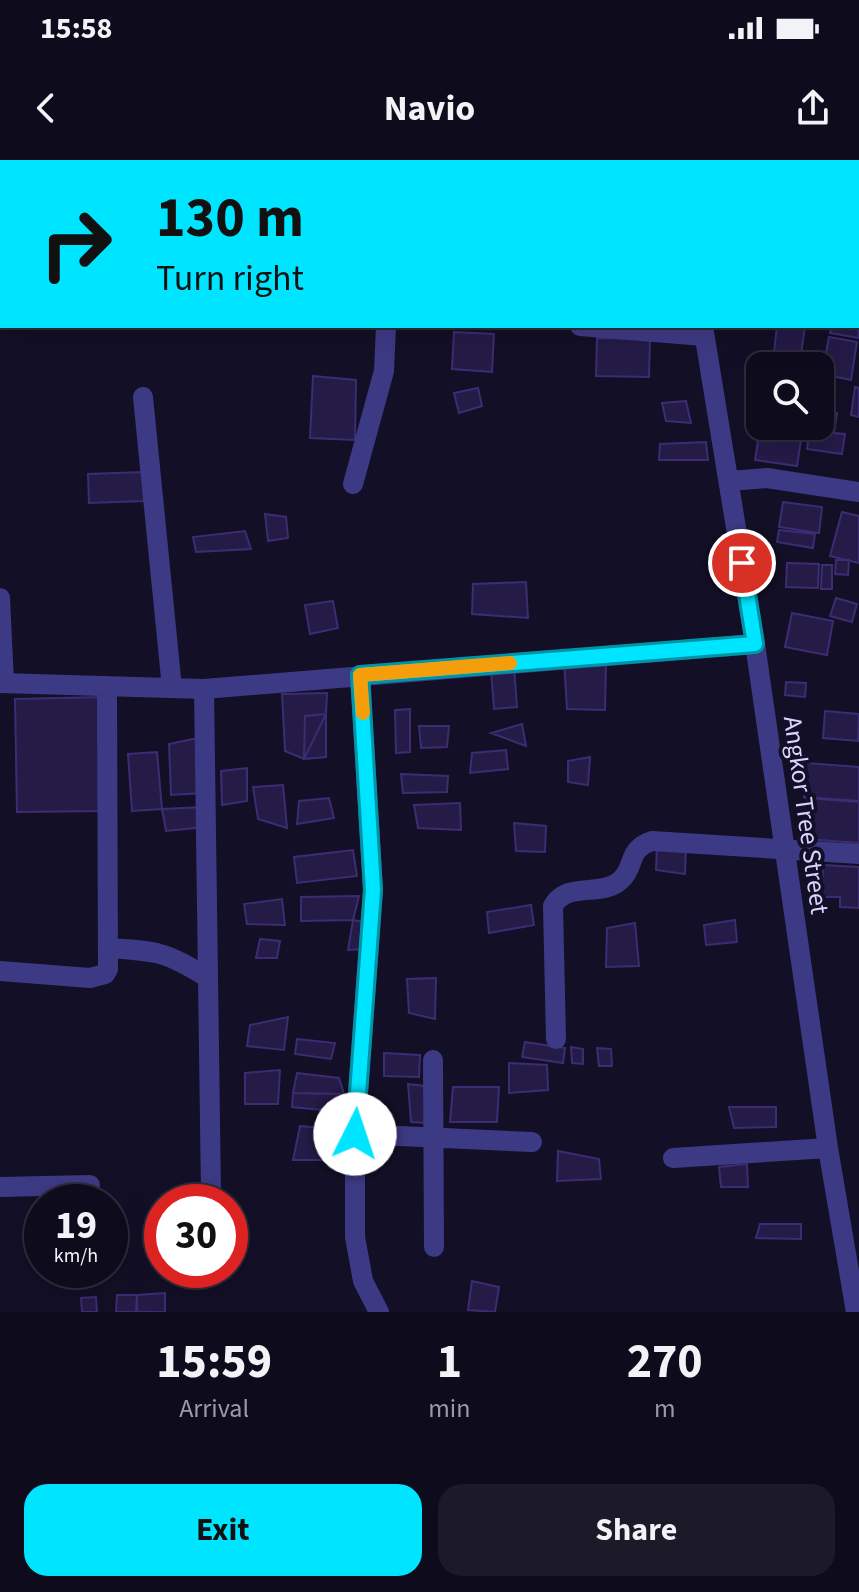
<!DOCTYPE html>
<style>
body{margin:0;font-family:"Source Sans 3",sans-serif;background:#1c1929;color:#f1f3f6;height:100vh;display:flex;flex-direction:column;font-size:30px;white-space:nowrap}
*{box-sizing:border-box;margin:0}
p{font-size:26px;color:#9b9ba3}
.icon{flex:none;width:44px;height:44px;fill:none;stroke:currentColor;stroke-width:2;stroke-linecap:round;stroke-linejoin:round}
.map{position:relative;height:1152px;overflow:hidden}
.details{display:flex;flex-direction:column;background:#0e0b1c;flex:1}
.details>*{flex:none}
.hud{position:absolute;left:0px;top:0px;width:860px;height:168px;box-shadow:0 8px 32px #0002,0 0 0 2px #2e2b3b;background:#00e5ff;color:#111;overflow:hidden}
.buttons{position:absolute;left:746px;top:192px;display:grid;gap:16px}
.buttons a{display:grid;place-items:center;width:88px;height:88px;border-radius:16px;background:#0e0b1c;box-shadow:0 8px 32px #0002,0 0 0 2px #2e2b3b;font-size:40px}
.speed{position:absolute;left:24px;top:1024px;display:flex;gap:16px;font-size:40px;font-weight:700;text-align:center}
.speed>*{display:grid;place-content:center;width:104px;height:104px;border-radius:50%;background:#0e0b1c;box-shadow:0 8px 32px #0002,0 0 0 2px #2e2b3b;line-height:1}
.speed small{font-size:20px;font-weight:400}
.speed .limit{border:12px solid #d22;background:#fff;color:#111}
.pin{position:absolute;display:grid;place-items:center;width:68px;height:68px;color:#fff;margin:-34px;border:4px solid #fff;border-radius:50%;box-shadow:0 2px 8px #0007}
.me{position:absolute;width:88px;margin:-44px;rotate:4deg;stroke-linejoin:round;filter:drop-shadow(0 0 6px #0008)}
.turn{display:flex;align-items:center;gap:28px;height:168px;padding:0 24px;font-size:36px}
.turn .icon{width:104px;height:104px;stroke-width:2.5}
.turn b{display:block;font-size:56px;line-height:68px}
.eta{display:flex;justify-content:space-evenly;align-items:center;height:136px;text-align:center}
.eta b{font-size:48px;font-weight:700;line-height:56px}
.primary-button{display:flex;gap:16px;margin-top:auto;padding:16px 24px}
.primary-button a{flex:1;height:92px;border-radius:24px;background:#00e5ff;color:#111;font-size:32px;font-weight:700;line-height:92px;text-align:center}
.primary-button a+a{background:#1c1929;color:#f1f3f6}
.status{display:flex;justify-content:space-between;align-items:center;height:56px;padding:0 40px;background:#0e0b1c;direction:ltr}
.status svg{height:22px;fill:currentColor}
header{display:flex;justify-content:space-between;align-items:center;height:104px;padding:0 24px;background:#0e0b1c;font-size:36px;font-weight:700}
.map>svg:first-child{display:block}
.building{fill:#241b47;stroke:#3b2d73;stroke-width:2}
.lines{fill:none;stroke-linecap:round;stroke-linejoin:round}
.minor{stroke:#3d3a85;stroke-width:20}
.route-casing{stroke:#0095a6;stroke-width:20}
.route{stroke:#00e5ff;stroke-width:14}
.slow{stroke:#f59e0b;stroke-width:14}
.labels{text-anchor:middle;dominant-baseline:central;stroke-width:8;stroke-linejoin:round;paint-order:stroke}
.street-label{font-size:26px;fill:#d9d4ff;stroke:#130f26}
</style>
<div class="status"><b>15:58</b><svg viewBox="0 0 49 12"><path d="M0 12V9h3v3zM5 12V6h3v6zM10 12V3h3v9zM15 12V0h3v12zM26 1h20v11H26zM47 4h2v5h-2z"/></svg></div>
<header><svg class="icon" aria-label="back" viewBox="0 0 24 24"><path d="M15 5l-7 7 7 7"/></svg>Navio<svg class="icon" aria-label="share" viewBox="0 0 24 24"><path d="M12 15V3M7 8l5-5 5 5M5 13v7h14v-7"/></svg></header>
<div class="map">
<svg width="859" height="1152" viewBox="0 0 859 1152">
<rect width="100%" height="100%" fill="#130f26"/>
<path class="building" d="M0 0H26L2 2V27Z
M858 161 859 178 830 173 832 166H858Z
M777 166H805L801 195 774 192Z
M454 172 494 174 492 212 452 209Z
M829 177 857 182 851 220 822 214Z
M597 178 650 179 649 217 596 216Z
M313 216 356 220 355 280 310 278Z
M855 227 859 228V257L851 255Z
M478 228 482 246 459 253 454 233Z
M686 241 691 263 666 261 662 243Z
M820 250 837 253 834 273 845 274 842 294 807 289 810 266H820Z
M759 274 801 280 797 306 755 300Z
M706 282 708 300H659L660 284Z
M143 312 144 341 89 343 88 314Z
M783 342 822 347 819 373 779 367Z
M842 352 859 356V403L830 396Z
M265 354 286 357 288 378 268 381Z
M779 370 815 374 813 388 777 382Z
M245 371 251 389 196 392 193 377Z
M836 400H849L848 415 835 414Z
M787 403 819 404 818 428 786 427Z
M822 405H832V429H821Z
M526 422 528 458 472 454 473 424Z
M836 438 857 444 852 462 830 456Z
M333 441 338 468 310 474 305 445Z
M792 453 833 461 827 495 785 487Z
M564 500 606 502 605 550 567 549Z
M514 507 517 547 494 549 491 510Z
M786 522 806 523 805 537 785 535Z
M327 533 326 554 304 599 285 591 282 534Z
M102 537V651L17 652 15 539Z
M410 549V592L396 593 395 550Z
M825 551 859 554 858 581 823 578Z
M326 554V597L304 599 305 556Z
M522 564 526 586 491 573Z
M419 566H449L447 587 421 588Z
M198 578 203 633 171 635 169 584Z
M506 590 508 609 470 613 472 593Z
M157 592 162 649 132 651 128 594Z
M590 597 588 625 568 622V601Z
M806 603 859 607V641L804 637Z
M247 608V641L222 645 221 611Z
M401 614 448 616 447 632 403 633Z
M283 625 287 668 258 659 253 627Z
M329 638 334 658 297 664 299 641Z
M805 638 859 642V683L806 679Z
M460 643 461 670 418 668 414 645Z
M204 647 205 667 166 671 162 649Z
M514 663 546 666 545 692 516 691Z
M657 684H686L685 714 656 710Z
M353 690 357 716 297 723 294 697Z
M823 705 859 707V748L840 747V737H822Z
M359 736 353 760 301 761V737Z
M282 739 285 765 247 764 244 744Z
M531 745 534 765 489 773 487 752Z
M353 760 366 762V789L348 790Z
M735 760 737 782 706 785 704 765Z
M635 763 639 806 606 807 607 768Z
M260 779 280 781 277 798H256Z
M436 818 435 859 409 853 407 819Z
M288 857 284 890 247 886 250 865Z
M297 879 335 883 331 899 295 894Z
M525 882 565 888 563 903 522 897Z
M571 887 583 889V904L572 903Z
M597 888 611 889 612 906H599Z
M384 893 420 895 419 917 384 916Z
M509 903 547 905 548 930 509 933Z
M280 910 278 944H245V913Z
M297 913 339 918 344 934 293 933Z
M408 924 425 926 426 963 411 962Z
M453 927H499L497 962H450Z
M293 933 344 934 342 952 292 947Z
M729 947H776V967L734 968Z
M300 966 345 970 344 1000H293Z
M558 991 599 999 601 1019 557 1021Z
M747 1004 748 1027H721L719 1007Z
M760 1064H801V1079L756 1078Z
M472 1121 499 1127 495 1152 468 1150Z
M165 1133V1152H137V1135Z
M117 1135H137L136 1152H116Z
M96 1137 97 1152H82L81 1138Z"/>
<g class="lines">
<path class="minor" d="M695 2 696 0
M858 125H859
M580 166 704 176
M703 166 755 484 828 988 856 1152
M143 237 172 528
M730 321 767 318 859 332
M353 324 384 211 386 166
M0 438 4 523
M360 515 373 730 355 974V1077L363 1121 379 1152
M0 523 204 529 755 484
M204 529 211 1033
M109 788C157 791 167 792 208 818
M0 811 90 818 105 814 108 809 107 526
M556 879 553 746C566 722 598 736 617 723 637 709 625 690 652 681L859 694
M433 900 434 1087
M355 974 532 982
M673 998 828 988
M0 1027 90 1025"/>
</g>
<g class="lines">
<g class="route-casing">
<path id="route" d="M355 974 373 730 360 515 755 484 742 403"/>
</g>
<use href="#route" class="route"/>
<path class="slow" d="M363 553 360 515 510 503"/>
</g>
<g class="labels">
<g class="street-label">
<text transform="translate(806 655) rotate(82)">Angkor Tree Street</text>
</g>
</g>
</svg>
<div class="buttons">
<a><svg class="icon" aria-label="search" viewBox="0 0 24 24"><circle cx="10" cy="10" r="6"/><path d="M15 15l6 6"/></svg></a>
</div>
<div class="speed"><div>19<small>km/h</small></div><div class="limit">30</div></div>
<div class="pin" style="left:742px;top:403px;background:#d93025"><svg class="icon" aria-label="arrive" viewBox="0 0 24 24"><path d="M6 21V4h12l-3 4 3 4H6"/></svg></div>
<svg class="me" style="left:355px;top:974px" viewBox="-20 -20 40 40"><circle r="19" fill="#fff"/><path d="M0-13L10 11 0 6-10 11z" fill="#00e5ff"/></svg>
<div class="hud">
<div class="turn"><svg class="icon" aria-label="right" viewBox="0 0 24 24"><path d="M7 20v-9h11M14 6l5 5-5 5"/></svg><div><b>130 m</b>Turn right</div></div>
</div>
</div>
<section class="details">
<div class="eta">
<div><b>15:59</b><p>Arrival</p></div>
<div><b>1</b><p>min</p></div>
<div><b>270</b><p>m</p></div>
</div>
<div class="primary-button"><a>Exit</a><a>Share</a></div>
</section>
